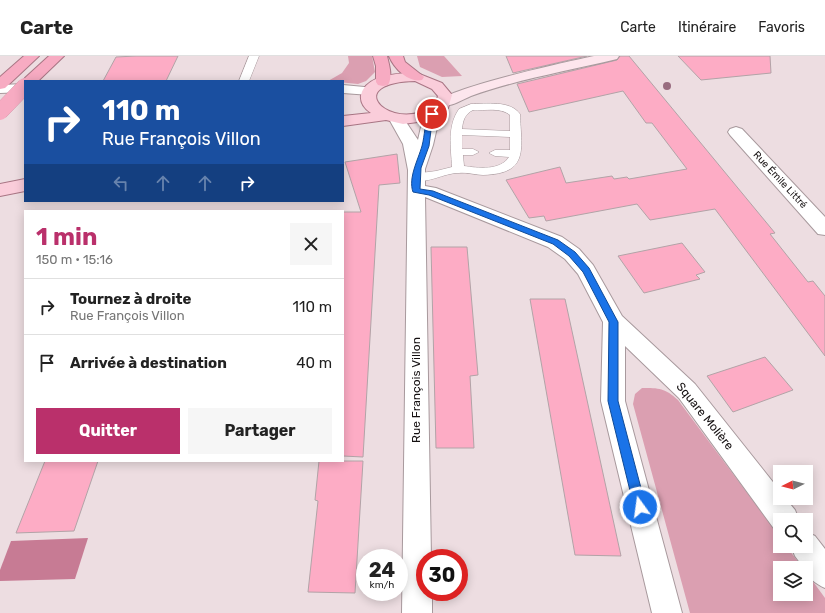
<!DOCTYPE html>
<html lang="fr">
<meta charset="utf-8">
<style>
body{margin:0;font-family:Rubik,sans-serif;background:#f6f6f6;color:#222;height:100vh;display:flex;flex-direction:column;font-size:15px;white-space:nowrap}
*{box-sizing:border-box;margin:0}
p{font-size:13px;color:#767676}
.icon{flex:none;width:22px;height:22px;fill:none;stroke:currentColor;stroke-width:2;stroke-linecap:round;stroke-linejoin:round}
.map{position:relative;flex:1;overflow:hidden}
.sheet{position:absolute;left:24px;top:154px;width:320px;height:252px;display:flex;flex-direction:column;background:#fff;border-radius:0px;box-shadow:0 2px 10px #0003}
.sheet>*{flex:none}
.banner{position:absolute;left:24px;top:24px;width:320px;height:122px;border-radius:0px;box-shadow:0 2px 10px #0003;background:#1a4fa0;color:#fff;overflow:hidden}
.needle{width:26px;rotate:264deg}
.controls{position:absolute;left:773px;top:409px;display:grid;gap:8px}
.controls a{display:grid;place-items:center;width:40px;height:40px;border-radius:0px;background:#fff;box-shadow:0 2px 10px #0003;font-size:20px}
.speed{position:absolute;left:356px;top:493px;display:flex;gap:8px;font-size:20px;font-weight:700;text-align:center}
.speed>*{display:grid;place-content:center;width:52px;height:52px;border-radius:50%;background:#fff;box-shadow:0 2px 10px #0003;line-height:1}
.speed small{font-size:10px;font-weight:400}
.speed .limit{border:6px solid #d22;background:#fff;color:#111}
.pin{position:absolute;display:grid;place-items:center;width:34px;height:34px;color:#fff;margin:-17px;border:2px solid #fff;border-radius:50%;box-shadow:0 1px 4px #0007}
.me{position:absolute;width:44px;margin:-22px;rotate:346deg;stroke-linejoin:round;filter:drop-shadow(0 0 3px #0008)}
.turn{display:flex;align-items:center;gap:14px;height:84px;padding:0 12px;font-size:18px}
.turn .icon{width:52px;height:52px;stroke-width:2.5}
.turn b{display:block;font-size:28px;line-height:34px}
.lanes{display:flex;align-items:center;height:38px;padding:0 12px;background:#0003;justify-content:center;gap:20px;direction:ltr}
.lanes .off{opacity:.35}
.round{display:grid;place-items:center;flex:none;width:42px;height:42px;border-radius:0px;background:#f6f6f6}
.head{display:flex;align-items:center;justify-content:space-between;height:68px;padding:0 12px}
h1{font-size:24px;font-weight:700;line-height:30px;color:#ba306b}
.cta{display:flex;gap:8px;margin-top:auto;padding:8px 12px}
.cta a{flex:1;height:46px;border-radius:0px;background:#ba306b;color:#fff;font-size:16px;font-weight:700;line-height:46px;text-align:center}
.cta a+a{background:#f6f6f6;color:#222}
ul{padding:0;list-style:none}
li{display:flex;align-items:center;gap:12px;height:56px;padding:0 12px;border-top:1px solid #e0e0e0}
li div{flex:1}
li b{display:block;font-size:15px}
li em{font-style:normal}
header{display:flex;align-items:center;gap:24px;box-sizing:border-box;height:56px;padding:0 20px;background:#fff;border-bottom:1px solid #e0e0e0}
header strong{font-size:19px}
nav{display:flex;gap:22px;margin-inline-start:auto;font-size:14px}
.map>svg:first-child{display:block}
.green{fill:#db9fb1}
.water{fill:#c77b94}
.building{fill:#fdacc5;stroke:#b2a3a7}
.lines{fill:none;stroke-linecap:round;stroke-linejoin:round}
.lane-casing{stroke:#a8999d;stroke-width:1}
.street-casing{stroke:#a8999d;stroke-width:2}
.secondary-casing{stroke:#a8999d;stroke-width:2}
.primary-casing{stroke:#a87584;stroke-width:2}
.highway-casing{stroke:#a87584;stroke-width:2}
.lane{fill:#fff;fill-rule:evenodd}
.street{fill:#fff;fill-rule:evenodd}
.secondary{fill:#fde6ed;fill-rule:evenodd}
.primary{fill:#facdda;fill-rule:evenodd}
.highway{fill:#f7abc2;fill-rule:evenodd}
.highway-bridge-casing{stroke:#a87584;stroke-width:16;stroke-linecap:butt}
.highway-bridge{stroke:#f7abc2;stroke-width:16}
.tree{fill:#996c7f}
.route{fill:#1a73e8;stroke:#114b97}
.labels{text-anchor:middle;dominant-baseline:central;stroke-width:3;stroke-linejoin:round;paint-order:stroke}
.far-street-label{font-size:10px;fill:#151011;stroke:#fff}
.street-label{font-size:12px;fill:#151011;stroke:#fff}
</style>
<header>
<strong>Carte</strong>
<nav><a>Carte</a><a>Itinéraire</a><a>Favoris</a></nav>
</header>
<div class="map">
<svg width="825" height="557" viewBox="0 0 825 557">
<rect width="100%" height="100%" fill="#eddde1"/>
<path class="green" d="M348 0H372L375 16 366 25 358 28 328 25 342 17 349 7Z
M417 0H444L462 20 442 21 420 11Z
M642 332C659 332 665 332 678 344L780 481V490H786L803 512H780V538H806V516L825 542V557H690L633 348 635 338Z"/>
<path class="water" d="M88 482 75 523 0 525V514L11 485Z"/>
<path class="building" d="M136 0H178L166 25H103L116 1Z
M506 0H587L513 17Z
M620 0H629L775 177 770 178 808 226 813 225 825 240V300L715 153 650 164 637 148 546 165 544 160 529 162 506 124 560 111 566 127 612 120 614 123 627 121 629 123 687 113 652 67H646L623 35 529 56 517 28 617 4Z
M678 0H770L771 17 701 24Z
M397 98 400 127 379 129 363 401 343 400V156H361L345 106Z
M682 187 705 216 696 219 700 223 644 237 618 200Z
M431 191H467L478 319 470 320 474 392H436Z
M530 243H565L621 500 575 499Z
M765 301 793 334 733 356 707 320Z
M45 405H98L74 475 16 477Z
M319 405H363L355 537 308 536 318 445 315 444Z"/>
<g class="lines">
<g class="lane-casing">
<path id="lane" d="M249 0H259L249 25H239Z
M471 48C486 48 510 44 520 58 521 92 530 118 483 119 475 119 467 116 459 117 443 117 429 128 413 124L411 121 413 118 436 115 452 111C451 91 447 70 459 53ZM473 54C485 55 500 51 510 59V75L462 73C463 64 465 58 473 54ZM462 79 510 81V94H495L489 97 495 100 509 101C500 115 478 112 464 110L463 99H473L479 96 473 93H462Z"/>
</g>
<g class="street-casing">
<path id="street" d="M25 28V36L0 37V29Z
M343 29 375 32 377 35 375 38 370 39 343 37Z
M432 53 437 55 440 58 433 89 425 113V130L436 132 562 181 579 193 593 209 622 260 695 328 780 435V442H785L795 454 799 464H780V476L775 474 679 342 625 290V345L682 557H652L601 345 603 266 578 218 565 203 548 191 425 141 431 502H425V536H432V557H402L408 114 403 88 389 63 392 60 397 58 402 60 418 84 424 58 427 55Z
M736 71 742 73 825 161V179L818 178 730 79 728 76 730 73Z
M806 476 815 480 825 493V532C816 528 807 522 806 512H804L795 500 791 490H806Z"/>
</g>
<g class="secondary-casing">
<path id="secondary" d="M594 0H619L617 3C568 15 518 23 471 40 461 44 451 52 440 49L438 46C447 32 570 5 594 0Z"/>
</g>
<g class="primary-casing">
<path id="primary" d="M417 17 442 27 452 39 448 52 439 60 425 65 403 68 386 64 343 70V60L371 57C365 53 360 47 361 39 366 18 400 17 417 17ZM415 25 432 33 438 40C435 49 430 53 421 56 384 69 345 27 415 25Z
M25 123V135L0 140V128Z"/>
</g>
<g class="highway-casing">
<path id="highway" d="M24 0H39L5 32 0 33V21Z
M49 0H64L38 25H25V28L23 25 25 22Z
M373 0H387C389 8 393 21 388 29L383 30 378 29 376 26V10Z
M389 0H403L405 6 424 21 422 24C408 27 394 12 389 0Z"/>
</g>
<use href="#lane" class="lane"/>
<use href="#street" class="street"/>
<use href="#secondary" class="secondary"/>
<use href="#primary" class="primary"/>
<use href="#highway" class="highway"/>
<g class="highway-bridge-casing">
<path id="highway-bridge" d="M0 56 25 30"/>
</g>
<use href="#highway-bridge" class="highway-bridge"/>
</g>
<circle class="tree" cx="667" cy="30" r="4"/>
<path class="route" d="M430 57 435 58 432 66 429 90 421 112 420 133 433 135 558 184 575 196 589 212 618 266V345L646 451 644 455 640 457 636 455 634 451 608 345 609 266 583 216 569 200 553 188 429 139 413 136C408 122 418 104 422 90 425 79 424 68 430 57Z"/>
<g class="labels">
<g class="far-street-label">
<text transform="translate(780 124) rotate(47)">Rue Émile Littré</text>
</g>
<g class="street-label">
<text transform="translate(416 334) rotate(-90)">Rue François Villon</text>
<text transform="translate(705 360) rotate(51)">Square Molière</text>
</g>
</g>
</svg>
<div class="controls">
<a><svg class="needle" viewBox="-14 -14 28 28"><path d="M0-13l5 13h-10z" fill="#e53935"/><path d="M0 13l5-13h-10z" fill="#767676"/></svg></a>
<a><svg class="icon" aria-label="search" viewBox="0 0 24 24"><circle cx="10" cy="10" r="6"/><path d="M15 15l6 6"/></svg></a>
<a><svg class="icon" aria-label="layers" viewBox="0 0 24 24"><path d="M12 4l9 5-9 5-9-5zM3 14l9 5 9-5"/></svg></a>
</div>
<div class="speed"><div>24<small>km/h</small></div><div class="limit">30</div></div>
<div class="pin" style="left:432px;top:58px;background:#d93025"><svg class="icon" aria-label="arrive" viewBox="0 0 24 24"><path d="M6 21V4h12l-3 4 3 4H6"/></svg></div>
<svg class="me" style="left:640px;top:451px" viewBox="-20 -20 40 40"><circle r="17" fill="#1a73e8" stroke="#fff" stroke-width="3"/><path d="M0-11L8 9 0 5-8 9z" fill="#fff"/></svg>
<div class="banner">
<div class="turn"><svg class="icon" aria-label="right" viewBox="0 0 24 24"><path d="M7 20v-9h11M14 6l5 5-5 5"/></svg><div><b>110 m</b>Rue François Villon</div></div>
<div class="lanes"><svg class="icon off" aria-label="left" viewBox="0 0 24 24"><path d="M17 20v-9H6M10 6l-5 5 5 5"/></svg><svg class="icon off" aria-label="ahead" viewBox="0 0 24 24"><path d="M12 20V5M6 11l6-6 6 6"/></svg><svg class="icon off" aria-label="ahead" viewBox="0 0 24 24"><path d="M12 20V5M6 11l6-6 6 6"/></svg><svg class="icon" aria-label="right" viewBox="0 0 24 24"><path d="M7 20v-9h11M14 6l5 5-5 5"/></svg></div>
</div>
<section class="sheet">
<div class="head"><div><h1>1 min</h1><p>150 m · 15:16</p></div><a class="round"><svg class="icon" aria-label="close" viewBox="0 0 24 24"><path d="M6 6l12 12M18 6L6 18"/></svg></a></div>
<ul>
<li><svg class="icon" aria-label="right" viewBox="0 0 24 24"><path d="M7 20v-9h11M14 6l5 5-5 5"/></svg><div><b>Tournez à droite</b><p>Rue François Villon</p></div><em>110 m</em></li>
<li><svg class="icon" aria-label="arrive" viewBox="0 0 24 24"><path d="M6 21V4h12l-3 4 3 4H6"/></svg><div><b>Arrivée à destination</b></div><em>40 m</em></li>
</ul>
<div class="cta"><a>Quitter</a><a>Partager</a></div>
</section>
</div>
